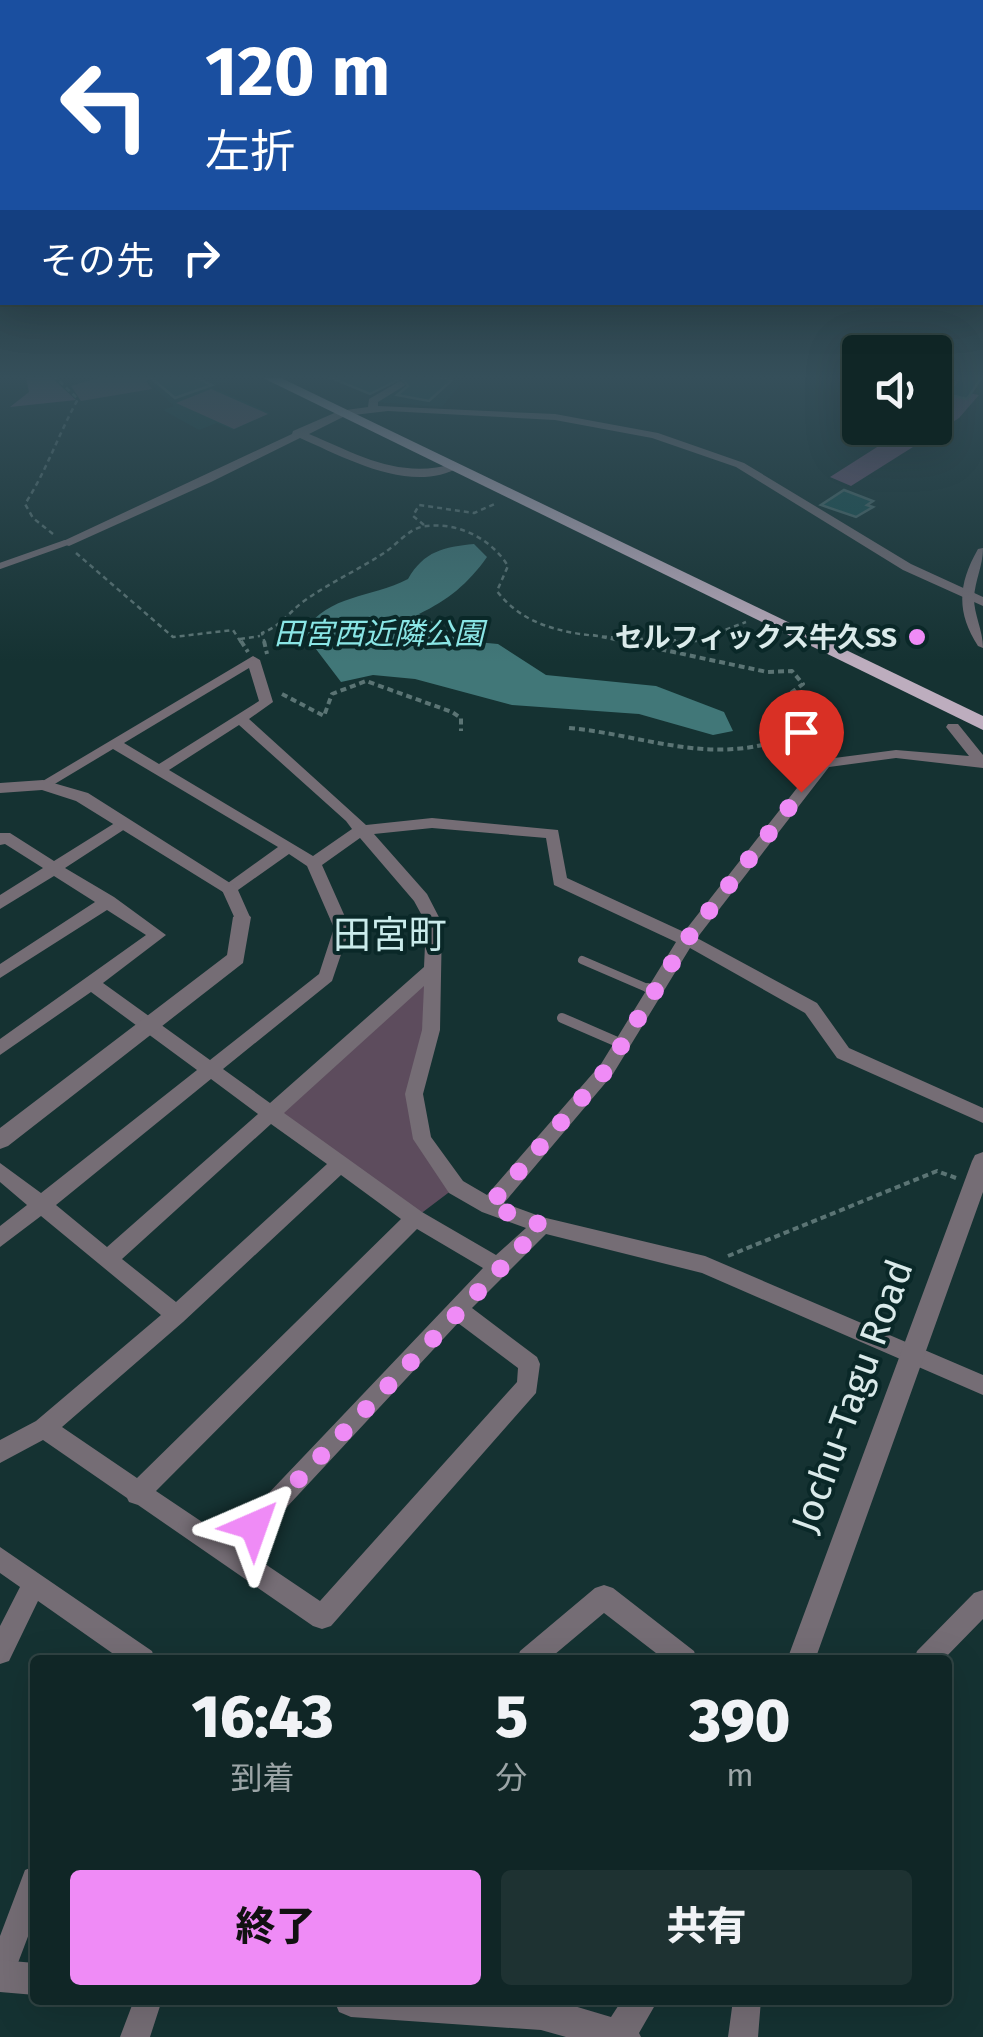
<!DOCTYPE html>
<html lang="ja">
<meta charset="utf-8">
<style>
body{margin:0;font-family:"Fira Sans","Noto Sans JP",sans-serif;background:#1e3232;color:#f1f3f6;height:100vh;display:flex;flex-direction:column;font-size:38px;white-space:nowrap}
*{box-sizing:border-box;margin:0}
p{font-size:32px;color:#9ca5a7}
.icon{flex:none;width:55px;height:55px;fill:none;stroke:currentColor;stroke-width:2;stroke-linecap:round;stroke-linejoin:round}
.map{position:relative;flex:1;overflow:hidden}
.side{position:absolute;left:30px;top:1655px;width:922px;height:350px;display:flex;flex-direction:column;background:#102626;border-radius:10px;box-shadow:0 10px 40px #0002,0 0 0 2px #304343}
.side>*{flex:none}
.top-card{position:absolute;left:0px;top:0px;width:985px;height:305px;box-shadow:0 10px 40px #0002,0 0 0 2px #304343;background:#1a4fa0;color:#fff;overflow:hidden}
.buttons{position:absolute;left:842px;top:335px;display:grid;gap:20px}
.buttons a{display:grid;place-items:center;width:110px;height:110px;border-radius:10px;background:#102626;box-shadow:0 10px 40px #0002,0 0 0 2px #304343;font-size:50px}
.pin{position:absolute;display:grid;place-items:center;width:85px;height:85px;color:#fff;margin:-102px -42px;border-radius:50% 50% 50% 0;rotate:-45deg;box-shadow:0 0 10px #0007}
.pin .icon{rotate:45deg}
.me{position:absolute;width:110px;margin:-55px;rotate:43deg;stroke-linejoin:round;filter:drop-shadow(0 0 8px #0008)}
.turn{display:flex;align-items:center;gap:35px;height:210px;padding:0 40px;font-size:45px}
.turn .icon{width:130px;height:130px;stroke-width:2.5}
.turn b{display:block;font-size:70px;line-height:85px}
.then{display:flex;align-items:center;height:95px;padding:0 40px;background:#0003;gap:20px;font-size:38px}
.eta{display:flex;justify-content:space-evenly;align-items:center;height:170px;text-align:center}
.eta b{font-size:60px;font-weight:800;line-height:70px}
.primary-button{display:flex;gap:20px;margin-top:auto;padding:20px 40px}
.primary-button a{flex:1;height:115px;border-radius:10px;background:#ef8bf6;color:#111;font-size:40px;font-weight:800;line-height:115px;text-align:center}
.primary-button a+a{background:#1e3232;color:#f1f3f6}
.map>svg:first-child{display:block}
.built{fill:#153e3e}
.green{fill:#5d4c5d}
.forest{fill:#6f5370}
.water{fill:#417778}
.building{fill:#175050;stroke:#4c6a6a;stroke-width:2.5}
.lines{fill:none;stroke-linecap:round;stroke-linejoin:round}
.path-far1{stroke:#5b7474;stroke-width:2.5;stroke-dasharray:5 4;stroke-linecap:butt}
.path{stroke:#5b7474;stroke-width:4;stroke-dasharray:6 4;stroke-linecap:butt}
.service-far2{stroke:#756d75;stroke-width:6}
.service-far1{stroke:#756d75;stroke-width:8}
.service{stroke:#756d75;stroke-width:10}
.minor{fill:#756d75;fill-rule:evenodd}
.tertiary{fill:#756d75;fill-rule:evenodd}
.primary{fill:#bdadbe;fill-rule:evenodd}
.route{stroke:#ef8bf6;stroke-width:18;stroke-dasharray:0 32.4}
.poi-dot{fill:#ef8bf6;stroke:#0a2828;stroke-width:4}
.labels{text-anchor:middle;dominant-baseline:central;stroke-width:8;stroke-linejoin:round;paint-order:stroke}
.far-poi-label{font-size:28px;font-weight:bold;fill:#daeaea;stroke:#0a2828;text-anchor:end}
.far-water-label{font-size:30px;font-style:italic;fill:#8ae6e6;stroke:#0a2828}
.quarter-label{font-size:38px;fill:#caebeb;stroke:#0a2828}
.near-street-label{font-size:38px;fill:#daeaea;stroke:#0a2828}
</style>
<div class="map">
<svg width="983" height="2037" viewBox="0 0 983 2037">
<rect width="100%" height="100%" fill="#153232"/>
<path class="built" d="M158 377H236L211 387 270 413 233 430 217 423 199 430 163 410 174 406 148 381Z
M442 377H467L442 407 377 402 404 384 429 389Z"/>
<path class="green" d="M101 377H156L146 381 152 389 81 401 71 386Z
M211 389 268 414 234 429 176 403Z
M430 971 414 1094 422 1139 456 1187 415 1218 271 1117Z"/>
<path class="forest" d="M26 377H51L76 400 10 407 29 392Z
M946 389 979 395 959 418 851 486 830 477 907 428H935V401Z"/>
<path class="water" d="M474 544 487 557C468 584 448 600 419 614L466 641 498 644 546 675 656 686 724 712 733 731 713 735 639 714 512 705 415 679 373 675 341 682 303 632C331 593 369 599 408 579 424 551 444 547 474 544Z"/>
<path class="building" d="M150 377H195L212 385 175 398Z
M329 377H435L452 380 429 401 397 395 408 386 402 378 370 394Z
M961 377H982L967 399 946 394Z
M844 490 873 501 867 505 873 507 856 517 821 505Z"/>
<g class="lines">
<path class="path-far1" d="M424 525 413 516 419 505 474 513 497 503
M53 534 33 518 25 504C47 470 58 435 78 399L55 377
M76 553 173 637 233 630 242 644
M593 635 634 644
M240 639 260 636
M265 644 262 633C281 626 288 613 304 601 329 583 358 570 384 553 395 546 408 530 421 527 455 520 491 538 508 566L497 591C537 645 616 634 676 642L696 641 746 622"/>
<path class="path" d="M241 641 248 652
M264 641 267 654
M670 641H693
M282 694 324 716 332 694 366 681 452 712 461 718V731
M569 728C636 734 699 761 766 744L773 706 803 684 792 671 767 672 622 641
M728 1256 937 1171 956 1178"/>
<path class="service-far2" d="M0 566 65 543"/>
<path class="service-far1" d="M582 960 654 991"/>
<path class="service" d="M648 988 654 991
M562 1018 622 1044"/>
<path class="minor" d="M947 377H957L935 400V391Z
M400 381 405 384 404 386 378 402V406L555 414 658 433 744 463 911 564 983 597V606L903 570 736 467 652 438 555 420 388 411 345 416 309 434C359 455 398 479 454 464L460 467C411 495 346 458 300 438L211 482 69 546 59 543 292 434 293 431 339 411 368 407 369 399Z
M894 428H905L896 434 891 431Z
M253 656 260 660 273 702 249 719 366 825 432 818 558 830 567 878 684 932 819 760 896 750 969 756 946 727 948 724H958L983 755V768L896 758 829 767 697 938 817 1003 849 1048 983 1108V1123L837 1058 805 1013 690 948 613 1074 504 1203 542 1217 705 1256 983 1375V1395L702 1273 546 1234 472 1308 537 1357 540 1364 536 1393 331 1626 322 1629 313 1626 138 1505 129 1502 127 1498 43 1440 0 1463V1440L36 1421 161 1315 41 1216 0 1247V1226L27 1205 0 1182V1163L41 1193 197 1070 91 992 0 1055V1039L146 935 107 910 0 978V964L95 902 54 876 0 909V895L43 868 5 844 0 845V833H10L54 861 118 821H128L131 824 128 827 65 868 114 897 166 935 103 983 210 1060 319 974 334 928 307 866 289 854 238 890 250 917 248 921H236L221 888 278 847 113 749 48 788 43 790 36 785ZM249 668 259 701 159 764 124 743ZM239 725 346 821 352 829 313 856 169 770ZM432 828 546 838 554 885 676 942 601 1064 487 1195 463 1181 431 1137 423 1094 440 1030 442 923 427 894 374 834ZM360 838 414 901 426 923 424 967 270 1103 223 1069 332 981 350 928 322 865ZM424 986 422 1030 405 1094 413 1139 449 1193 482 1212 526 1228 496 1255 422 1212 284 1113ZM211 1079 258 1114 107 1247 56 1205ZM271 1124 327 1164 176 1302 122 1259ZM341 1175 401 1219 137 1478 62 1427 183 1322ZM417 1229 483 1268 226 1538 156 1491ZM458 1323 518 1368 517 1382 320 1601 246 1551Z
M0 1547 152 1651 155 1660H122L38 1601 9 1661 0 1664V1626L20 1587 0 1573Z
M604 1585 613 1588 694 1651 697 1660H665L604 1613 548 1660H517L520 1651 595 1588Z
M983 1590V1619L943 1660H914L917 1651 974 1593Z
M35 1866V1918L10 1984 0 1988V1936L25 1870Z
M134 2000H162L150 2037H120Z
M733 2000H761L758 2037H728Z"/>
<path class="tertiary" d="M983 548C983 566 975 580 974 598 974 615 983 630 983 648L978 646C956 612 958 584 978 549Z
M43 780 88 793 238 888 235 892H223L76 801 42 790 0 793V783Z
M242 911 251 917 243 963 8 1146 0 1149V1128L227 955 233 917Z
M983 1152V1192L815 1660H787L972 1161 975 1155Z
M0 1960 35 1963V1995L0 1992Z
M334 2000H554L611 2017 622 2000H658L639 2033 641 2037H566L541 2030 351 2017 339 2012Z"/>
<path class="primary" d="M261 377H279L983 716V730Z"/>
</g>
<linearGradient id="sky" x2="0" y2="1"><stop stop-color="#0c1c1c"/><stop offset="0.57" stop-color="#354f5a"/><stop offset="1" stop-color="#354f5a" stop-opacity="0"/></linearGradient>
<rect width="983" height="662" fill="url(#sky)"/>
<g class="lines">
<path class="route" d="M254 1526 542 1225 489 1206 607 1069 685 942 801 792"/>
</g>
<circle class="poi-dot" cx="917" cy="637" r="10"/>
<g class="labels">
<g class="far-poi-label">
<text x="897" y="637">セルフィックス牛久SS</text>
</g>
<g class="far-water-label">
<text x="379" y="634">田宮西近隣公園</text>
</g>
<g class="quarter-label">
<text x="390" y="935">田宮町</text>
</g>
<g class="near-street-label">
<text transform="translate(852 1396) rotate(-70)">Jochu-Tagu Road</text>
</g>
</g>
</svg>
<div class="buttons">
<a><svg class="icon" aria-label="sound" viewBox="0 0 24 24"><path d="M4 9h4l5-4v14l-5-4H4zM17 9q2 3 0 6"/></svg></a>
</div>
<div class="pin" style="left:801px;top:792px;background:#d93025"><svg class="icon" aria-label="arrive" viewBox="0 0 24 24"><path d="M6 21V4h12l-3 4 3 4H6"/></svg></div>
<svg class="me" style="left:254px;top:1526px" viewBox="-20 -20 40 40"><path d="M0-17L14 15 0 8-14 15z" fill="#ef8bf6" stroke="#fff" stroke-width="4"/></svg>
<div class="top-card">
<div class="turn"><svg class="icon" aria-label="left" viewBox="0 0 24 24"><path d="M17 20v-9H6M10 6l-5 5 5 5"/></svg><div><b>120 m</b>左折</div></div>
<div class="then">その先<svg class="icon" aria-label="right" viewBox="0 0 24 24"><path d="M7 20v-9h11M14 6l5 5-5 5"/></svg></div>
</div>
<section class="side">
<div class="eta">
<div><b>16:43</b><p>到着</p></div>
<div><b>5</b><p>分</p></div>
<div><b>390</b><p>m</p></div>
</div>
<div class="primary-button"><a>終了</a><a>共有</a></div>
</section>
</div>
